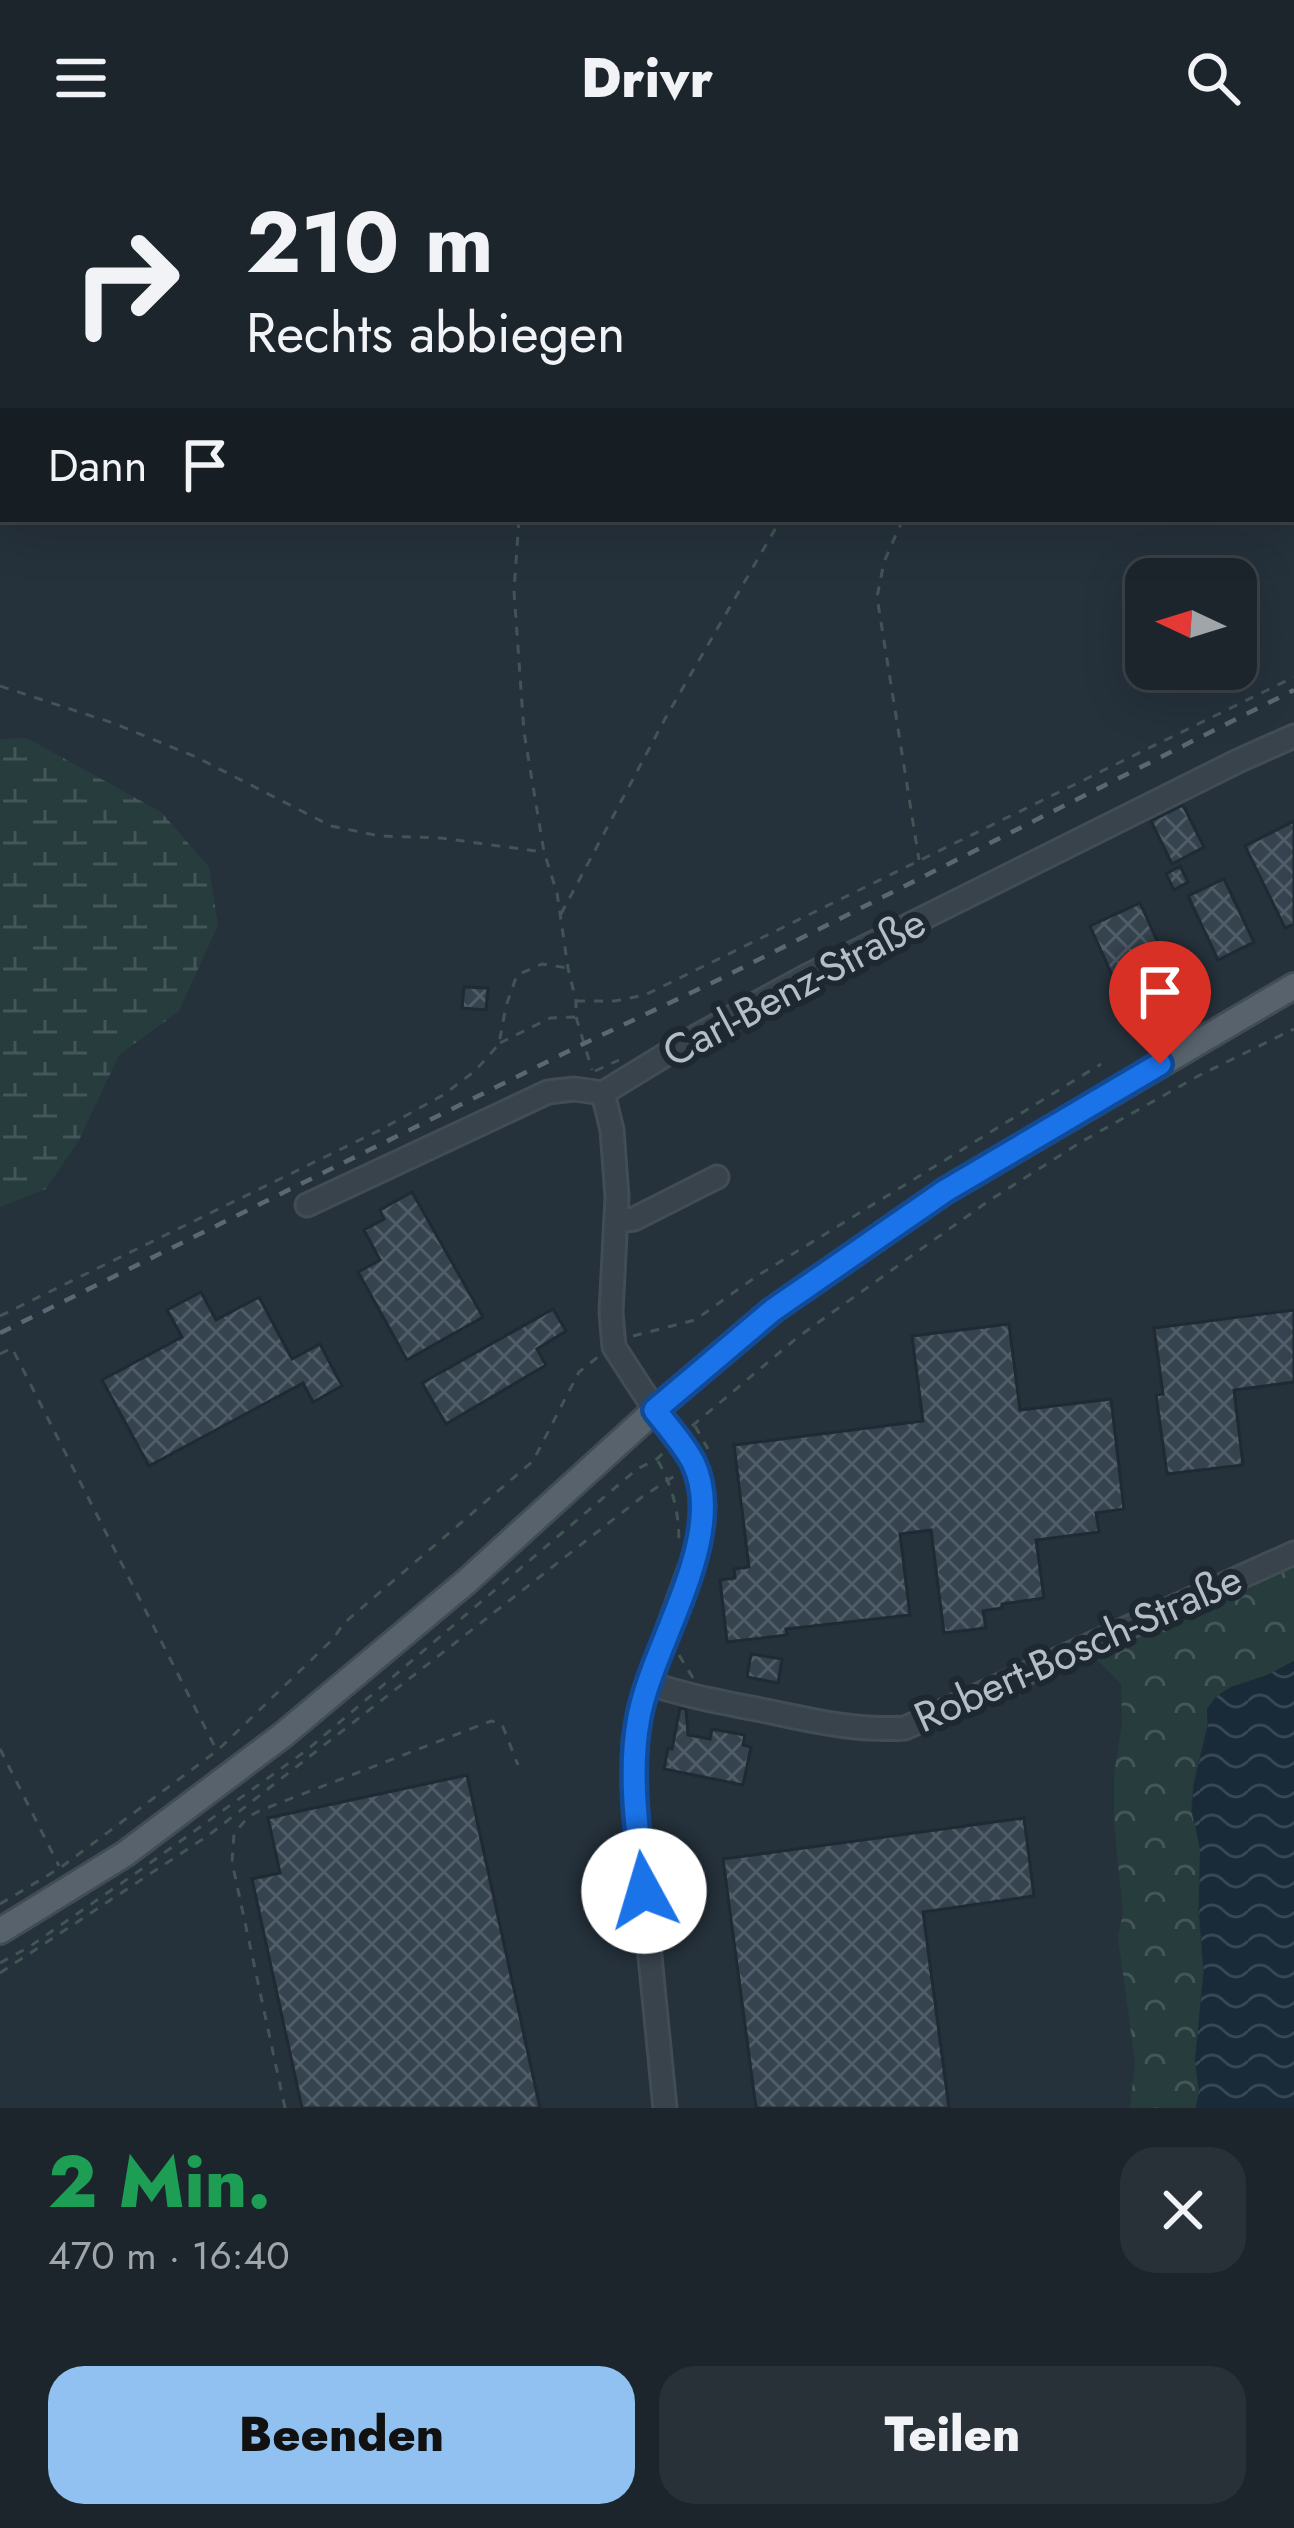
<!DOCTYPE html>
<html lang="de">
<meta charset="utf-8">
<style>
body{margin:0;font-family:Jost,sans-serif;background:#293138;color:#f1f3f6;height:100vh;display:flex;flex-direction:column;font-size:45px;white-space:nowrap}
*{box-sizing:border-box;margin:0}
p{font-size:39px;color:#a0a5a9}
.icon{flex:none;width:66px;height:66px;fill:none;stroke:currentColor;stroke-width:2;stroke-linecap:round;stroke-linejoin:round}
.map{position:relative;height:1952px;overflow:hidden}
.side{display:flex;flex-direction:column;background:#1c252c;flex:1}
.side>*{flex:none}
.guide{position:absolute;left:0px;top:0px;width:1296px;height:366px;box-shadow:0 12px 48px #0002,0 0 0 3px #3a4248;background:#1c252c;color:#f1f3f6;overflow:hidden}
.needle{width:78px;rotate:274deg}
.buttons{position:absolute;left:1125px;top:402px;display:grid;gap:24px}
.buttons a{display:grid;place-items:center;width:132px;height:132px;border-radius:24px;background:#1c252c;box-shadow:0 12px 48px #0002,0 0 0 3px #3a4248;font-size:60px}
.pin{position:absolute;display:grid;place-items:center;width:102px;height:102px;color:#fff;margin:-123px -51px;border-radius:50% 50% 50% 0;rotate:-45deg;box-shadow:0 0 12px #0007}
.pin .icon{rotate:45deg}
.me{position:absolute;width:132px;margin:-66px;rotate:354deg;stroke-linejoin:round;filter:drop-shadow(0 0 9px #0008)}
.turn{display:flex;align-items:center;gap:42px;height:252px;padding:0 48px;font-size:54px}
.turn .icon{width:156px;height:156px;stroke-width:2.5}
.turn b{display:block;font-size:84px;line-height:102px}
.then{display:flex;align-items:center;height:114px;padding:0 48px;background:#0003;gap:24px;font-size:45px}
.round{display:grid;place-items:center;flex:none;width:126px;height:126px;border-radius:36px;background:#293138}
.overview{display:flex;align-items:center;justify-content:space-between;height:204px;padding:0 48px}
h1{font-size:72px;font-weight:800;line-height:90px;color:#1e9e55}
.cta{display:flex;gap:24px;margin-top:auto;padding:24px 48px}
.cta a{flex:1;height:138px;border-radius:36px;background:#90c1f0;color:#111;font-size:48px;font-weight:800;line-height:138px;text-align:center}
.cta a+a{background:#293138;color:#f1f3f6}
header{display:flex;justify-content:space-between;align-items:center;height:156px;padding:0 48px;background:#1c252c;font-size:54px;font-weight:800}
.map>svg:first-child{display:block}
.green{fill:#273c3c}
.forest{fill:url(#forest-crowns)}
.wetland{fill:url(#wetland-marsh)}
.water{fill:url(#water-waves)}
.building{fill:url(#building-cross-hatch);stroke:#202a33;stroke-width:3}
.lines{fill:none;stroke-linecap:round;stroke-linejoin:round}
.minor-casing{stroke:#424c55;stroke-width:27}
.major-casing{stroke:#424c55;stroke-width:30}
.path{stroke:#405554;stroke-width:3;stroke-dasharray:9 9;stroke-linecap:butt}
.minor{stroke:#39434c;stroke-width:21}
.major{stroke:#57626c;stroke-width:24}
.rail{stroke:#5b6772;stroke-width:4.5;stroke-dasharray:12 12;stroke-linecap:butt}
.route-casing{stroke:#114b97;stroke-width:30}
.route{stroke:#1a73e8;stroke-width:21}
.labels{text-anchor:middle;dominant-baseline:central;stroke-width:12;stroke-linejoin:round;paint-order:stroke}
.street-label{font-size:42px;fill:#b5bec7;stroke:#1e2831}
</style>
<header><svg class="icon" aria-label="menu" viewBox="0 0 24 24"><path d="M4 6h16M4 12h16M4 18h16"/></svg>Drivr<svg class="icon" aria-label="search" viewBox="0 0 24 24"><circle cx="10" cy="10" r="6"/><path d="M15 15l6 6"/></svg></header>
<div class="map">
<svg width="1294" height="1952" viewBox="0 0 1294 1952">
<defs>
<pattern id="forest-crowns" width="20" height="18" patternUnits="userSpaceOnUse" patternTransform="scale(3)"><rect width="20" height="18" fill="#273c3c"/><path d="M2 6a3 3 0 1 1 6 0M12 15a3 3 0 1 1 6 0" fill="none" stroke="#445657"/></pattern>
<pattern id="wetland-marsh" width="20" height="14" patternUnits="userSpaceOnUse" patternTransform="scale(3)"><rect width="20" height="14" fill="#273c3c"/><path d="M1 5h8M5 5V1M11 12h8M15 12V8" fill="none" stroke="#445657"/></pattern>
<pattern id="water-waves" width="16" height="10" patternUnits="userSpaceOnUse" patternTransform="scale(3)"><rect width="16" height="10" fill="#192a38"/><path d="M0 5q4-4 8 0t8 0" fill="none" stroke="#384753"/></pattern>
<pattern id="building-cross-hatch" width="8" height="8" patternUnits="userSpaceOnUse" patternTransform="scale(3)"><rect width="8" height="8" fill="#35434f"/><path d="M0 0l8 8M0 8l8-8" fill="none" stroke="#505c67"/></pattern>
</defs>
<rect width="100%" height="100%" fill="#25313b"/>
<path class="green" d="M550 0H815L814 3H550Z"/>
<path class="forest" d="M1294 1398V1505L1267 1519 1231 1531 1216 1540 1207 1553V1570L1193 1628 1191 1654 1200 1693 1198 1753 1203 1815 1195 1905 1199 1936 1195 1952H1130L1135 1905 1118 1782 1123 1756 1114 1669V1618L1122 1568 1121 1528 1093 1500 1097 1485Z"/>
<path class="wetland" d="M27 582 161 656 209 711 218 769 179 855 119 899 79 984 46 1033 0 1051V583Z"/>
<path class="water" d="M1294 1505V1952H1196L1199 1935 1195 1905 1204 1814 1199 1753 1200 1693 1192 1654 1194 1628 1208 1570 1207 1553 1217 1540 1231 1531 1267 1519Z"/>
<path class="building" d="M1183 649 1204 691 1172 708 1151 665Z
M1294 665V768L1285 772 1245 690Z
M1180 710 1188 726 1174 734 1166 718Z
M1224 723 1254 786 1218 804 1188 740Z
M1140 747 1172 818 1122 841 1090 770Z
M464 831 488 832 486 854 462 852Z
M412 1036 483 1161 407 1204 358 1116 380 1104 364 1074 384 1063 380 1054Z
M201 1136 216 1164 259 1141 292 1203 320 1188 342 1230 313 1246 303 1227 149 1310 102 1224 182 1181 167 1154Z
M553 1153 566 1175 537 1193 546 1209 446 1268 422 1227Z
M1294 1154V1226L1234 1234 1243 1309 1167 1318 1156 1239 1163 1238 1154 1172Z
M1009 1168 1020 1254 1111 1243 1124 1353 1096 1357 1099 1376 1036 1384 1044 1442 1002 1448V1452L983 1455 986 1472 944 1477 931 1374 900 1378 910 1459 786 1473 787 1479 727 1486 720 1424 735 1422 734 1413 749 1411 734 1289 923 1265 912 1180Z
M751 1498 782 1503 778 1527 747 1521Z
M680 1552 686 1553 688 1579 710 1583 712 1573 745 1579 743 1589 751 1591 743 1629 664 1613 668 1592 672 1593Z
M467 1619 540 1952H302L252 1723 280 1717 268 1662Z
M1024 1662 1034 1740 923 1756 949 1952H756L723 1703Z"/>
<g class="lines">
<g class="minor-casing">
<path id="minor" d="M603 937 612 974 617 1041 611 1156 614 1191 655 1254 694 1308 704 1350 700 1384 648 1527 634 1584 636 1659 665 1952
M603 937 688 885 805 821 1238 605 1294 580
M307 1049 548 936 574 933 603 937
M616 1065 634 1063 717 1021
M648 1527C686 1540 726 1547 766 1555 813 1565 857 1575 905 1572L1294 1397"/>
</g>
<g class="major-casing">
<path id="major" d="M0 1775 125 1698 283 1579 466 1426 655 1254 773 1154 945 1035 1294 830"/>
</g>
<path class="path" d="M542 0V3
M994 0 995 3
M1255 3 1261 0
M519 363 514 435 524 576 544 696 557 737 568 812 576 845V861L592 914
M903 363 884 406 877 441 919 704
M0 530 113 567 196 601 331 670 380 680 441 682 543 696
M561 758 666 561 781 363
M576 845H615L645 839 1294 521
M500 887 550 862 575 861
M595 915 619 904
M0 1160 380 974 443 939 475 915 499 888 506 850 517 819 542 808 568 812
M633 1180 695 1164 757 1120 1101 908
M0 1198 12 1192 217 1595
M692 1270 798 1181 987 1046 1081 986 1200 919 1294 873
M695 1270 708 1293
M658 1305C673 1332 679 1356 679 1387
M679 1499 693 1522
M0 1593 59 1710
M0 1748 60 1712 218 1594 334 1482 343 1468 533 1305 579 1216 599 1200
M0 1807 29 1791 136 1717 307 1594 637 1313 657 1303 663 1297
M0 1817 209 1679 642 1341 679 1317
M285 1952 232 1706 234 1678 248 1661 259 1655 491 1565 500 1567 503 1571 518 1609"/>
<use href="#minor" class="minor"/>
<use href="#major" class="major"/>
<path class="rail" d="M0 1177 585 887 720 823 1294 534"/>
</g>
<g class="lines">
<g class="route-casing">
<path id="route" d="M644 1735C638 1678 628 1618 639 1561 653 1486 729 1379 693 1306 683 1287 668 1271 655 1254L773 1154 945 1035 1160 908"/>
</g>
<use href="#route" class="route"/>
</g>
<g class="labels">
<g class="street-label">
<text transform="translate(794 831) rotate(-28)">Carl-Benz-Straße</text>
<text transform="translate(1078 1492) rotate(-24)">Robert-Bosch-Straße</text>
</g>
</g>
</svg>
<div class="buttons">
<a><svg class="needle" viewBox="-14 -14 28 28"><path d="M0-13l5 13h-10z" fill="#e53935"/><path d="M0 13l5-13h-10z" fill="#a0a5a9"/></svg></a>
</div>
<div class="pin" style="left:1160px;top:908px;background:#d93025"><svg class="icon" aria-label="arrive" viewBox="0 0 24 24"><path d="M6 21V4h12l-3 4 3 4H6"/></svg></div>
<svg class="me" style="left:644px;top:1735px" viewBox="-20 -20 40 40"><circle r="19" fill="#fff"/><path d="M0-13L10 11 0 6-10 11z" fill="#1a73e8"/></svg>
<div class="guide">
<div class="turn"><svg class="icon" aria-label="right" viewBox="0 0 24 24"><path d="M7 20v-9h11M14 6l5 5-5 5"/></svg><div><b>210 m</b>Rechts abbiegen</div></div>
<div class="then">Dann<svg class="icon" aria-label="arrive" viewBox="0 0 24 24"><path d="M6 21V4h12l-3 4 3 4H6"/></svg></div>
</div>
</div>
<section class="side">
<div class="overview"><div><h1>2 Min.</h1><p>470 m · 16:40</p></div><a class="round"><svg class="icon" aria-label="close" viewBox="0 0 24 24"><path d="M6 6l12 12M18 6L6 18"/></svg></a></div>
<div class="cta"><a>Beenden</a><a>Teilen</a></div>
</section>
